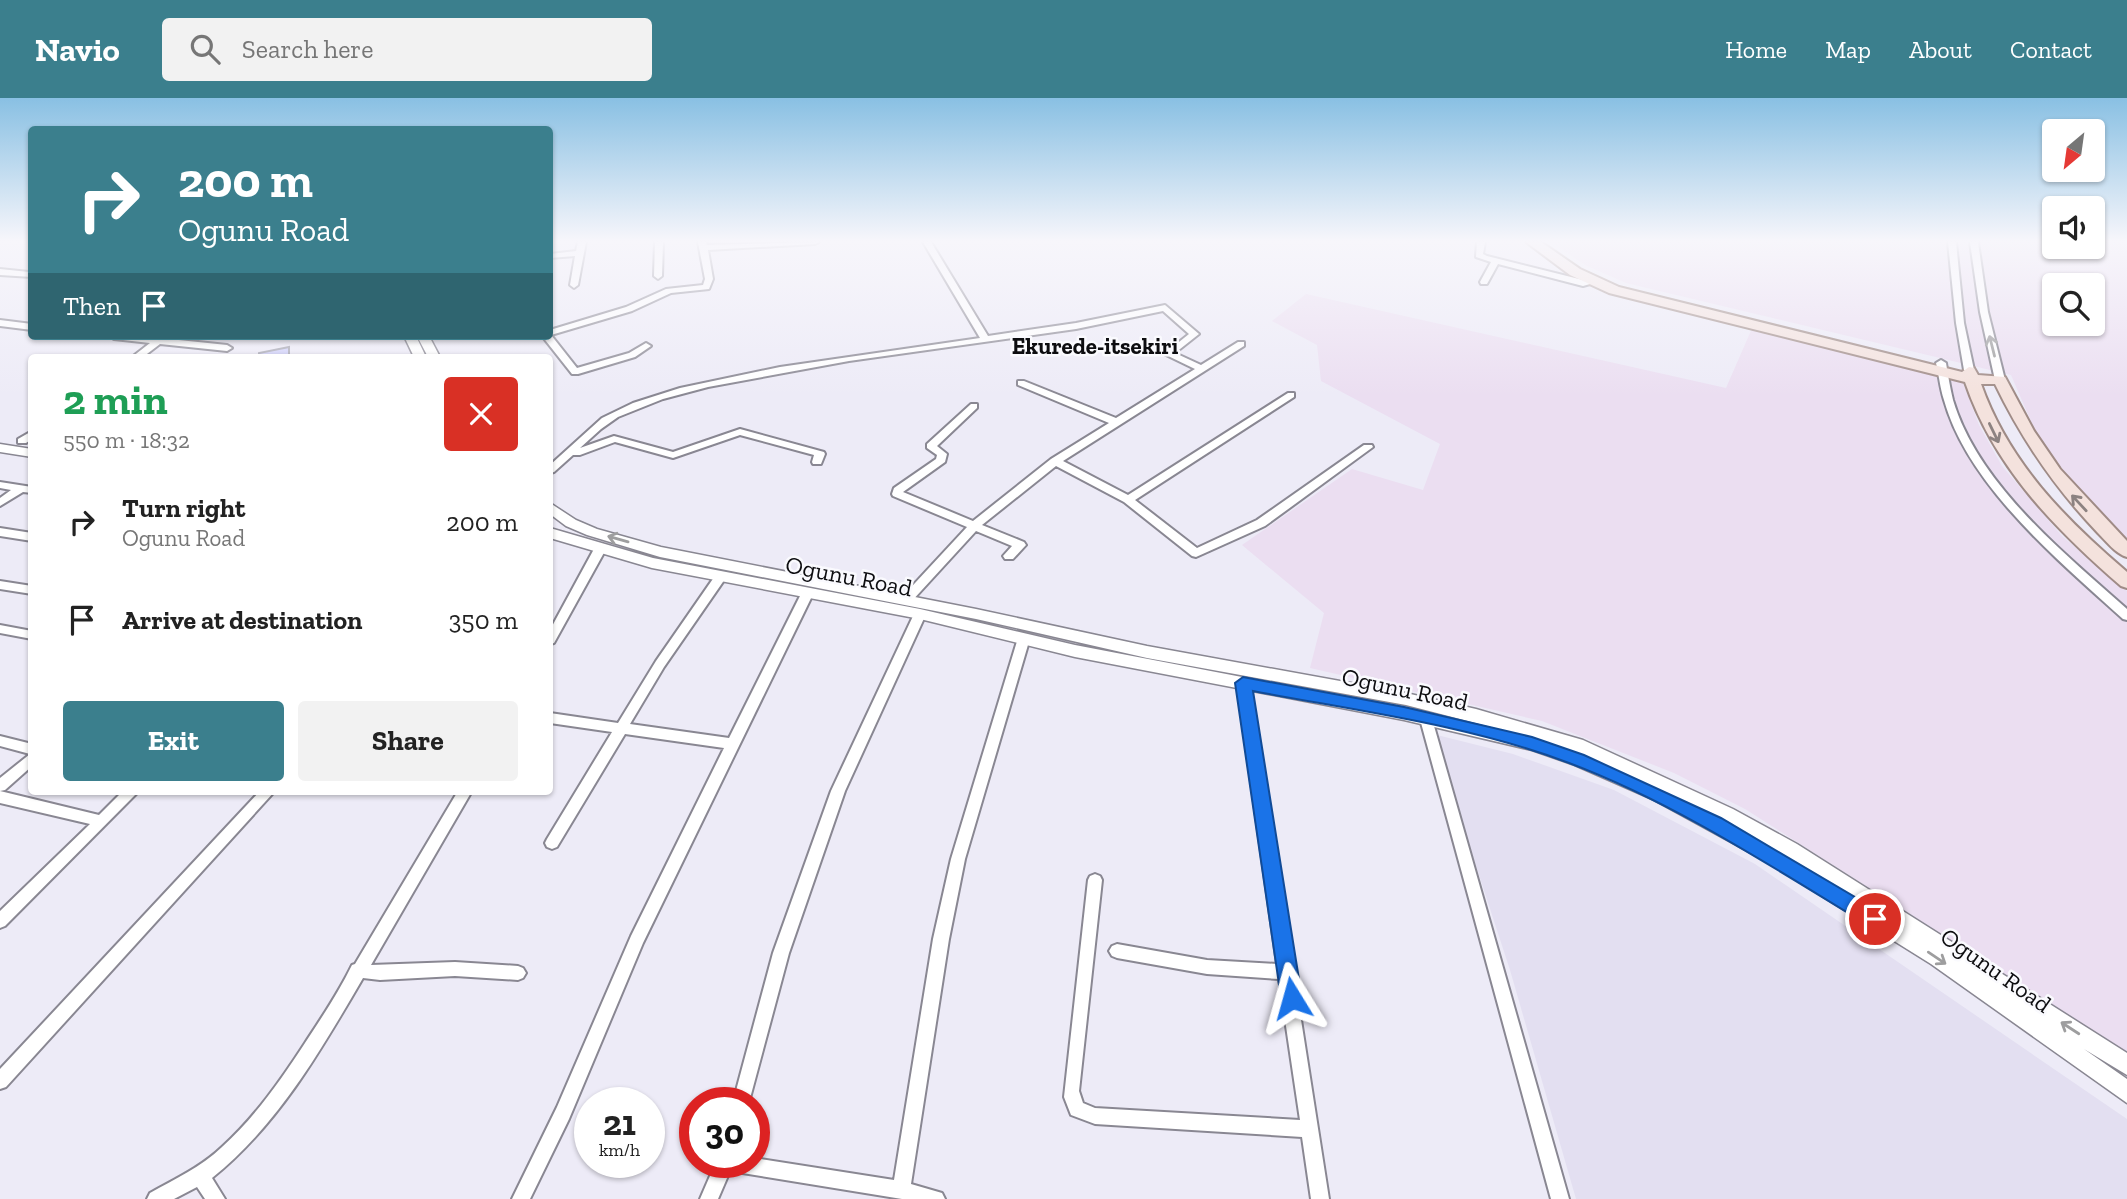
<!DOCTYPE html>
<meta charset="utf-8">
<style>
body{margin:0;font-family:"Zilla Slab",serif;background:#f2f2f2;color:#222;height:100vh;display:flex;flex-direction:column;font-size:26px;white-space:nowrap}
*{box-sizing:border-box;margin:0}
p{font-size:23px;color:#767676}
.icon{flex:none;width:38px;height:38px;fill:none;stroke:currentColor;stroke-width:2;stroke-linecap:round;stroke-linejoin:round}
.map{position:relative;flex:1;overflow:hidden}
.sheet{position:absolute;left:28px;top:256px;width:525px;height:441px;display:flex;flex-direction:column;background:#fff;border-radius:7px;box-shadow:0 2px 5px #0004}
.sheet>*{flex:none}
.hud{position:absolute;left:28px;top:28px;width:525px;height:214px;border-radius:7px;box-shadow:0 2px 5px #0004;background:#3b7f8d;color:#fff;overflow:hidden}
.needle{width:46px;rotate:209deg}
.buttons{position:absolute;left:2042px;top:21px;display:grid;gap:14px}
.buttons a{display:grid;place-items:center;width:63px;height:63px;border-radius:7px;background:#fff;box-shadow:0 2px 5px #0004;font-size:35px}
.speed{position:absolute;left:574px;top:989px;display:flex;gap:14px;font-size:35px;font-weight:700;text-align:center}
.speed>*{display:grid;place-content:center;width:91px;height:91px;border-radius:50%;background:#fff;box-shadow:0 2px 5px #0004;line-height:1}
.speed small{font-size:18px;font-weight:400}
.speed .limit{border:10px solid #d22;background:#fff;color:#111}
.pin{position:absolute;display:grid;place-items:center;width:60px;height:60px;color:#fff;margin:-30px;border:4px solid #fff;border-radius:50%;box-shadow:0 2px 7px #0007}
.me{position:absolute;width:77px;margin:-38px;rotate:352deg;stroke-linejoin:round;filter:drop-shadow(0 0 5px #0008)}
.turn{display:flex;align-items:center;gap:24px;height:147px;padding:0 35px;font-size:32px}
.turn .icon{width:91px;height:91px;stroke-width:2.5}
.turn b{display:block;font-size:49px;line-height:60px}
.then{display:flex;align-items:center;height:66px;padding:0 35px;background:#0003;gap:14px;font-size:26px}
.round{display:grid;place-items:center;flex:none;width:74px;height:74px;border-radius:7px;background:#f2f2f2}
.summary{display:flex;align-items:center;justify-content:space-between;height:119px;padding:0 35px}
h1{font-size:42px;font-weight:700;line-height:52px;color:#1e9e55}
.primary-button{display:flex;gap:14px;margin-top:auto;padding:14px 35px}
.primary-button a{flex:1;height:80px;border-radius:7px;background:#3b7f8d;color:#fff;font-size:28px;font-weight:700;line-height:80px;text-align:center}
.primary-button a+a{background:#f2f2f2;color:#222}
ul{padding:0;list-style:none}
li{display:flex;align-items:center;gap:21px;height:98px;padding:0 35px}
li div{flex:1}
li b{display:block;font-size:26px}
li em{font-style:normal}
header{display:flex;align-items:center;gap:42px;box-sizing:border-box;height:98px;padding:0 35px;background:#3b7f8d;color:#fff}
header strong{font-size:33px}
nav{display:flex;gap:38px;margin-inline-start:auto;font-size:24px}
.search{width:490px;height:63px;background:#f2f2f2;display:flex;align-items:center;gap:18px;box-sizing:border-box;padding:0 24px;border-radius:7px;color:#767676;font-size:26px}
.map>svg:first-child{display:block}
.industrial{fill:#ebdef1;fill-rule:evenodd}
.built{fill:#e3dff1}
.building{fill:#d1d1fa;stroke:#a8a8b4;stroke-width:2}
.lines{fill:none;stroke-linecap:round;stroke-linejoin:round}
.minor-casing{stroke:#898792;stroke-width:4}
.secondary-casing{stroke:#898792;stroke-width:3}
.primary-casing{stroke:#9f8b86;stroke-width:4}
.minor{fill:#fff;fill-rule:evenodd}
.secondary{fill:#fff;fill-rule:evenodd}
.primary{fill:#f4e2dd;fill-rule:evenodd}
.oneway{stroke:#9e9e9f}
.oneway2{stroke:#8c8281}
.route{fill:#1a73e8;stroke:#114b97;stroke-width:2}
.labels{text-anchor:middle;dominant-baseline:central;stroke-width:5;stroke-linejoin:round;paint-order:stroke}
.far-quarter-label{font-size:23px;font-weight:bold;fill:#0d0d10;stroke:#fafafe}
.street-label{font-size:24px;fill:#0d0d10;stroke:#fafafe}
</style>
<header>
<strong>Navio</strong>
<div class="search"><svg class="icon" aria-label="search" viewBox="0 0 24 24"><circle cx="10" cy="10" r="6"/><path d="M15 15l6 6"/></svg>Search here</div>
<nav><a>Home</a><a>Map</a><a>About</a><a>Contact</a></nav>
</header>
<div class="map">
<svg width="2127" height="1101" viewBox="0 0 2127 1101">
<rect width="100%" height="100%" fill="#edebf7"/>
<path class="industrial" d="M1551 144H2054V149H2093V144H2127V441L2109 426 2040 344 2011 277 1626 185 1585 167ZM2054 187H2093V226H2054Z
M1306 196 1726 290 1753 228 1962 282 1979 327 2002 368 2062 438 2127 493V954L1745 711 1674 675 1542 623 1310 570 1324 515 1242 447 1352 371 1423 392 1440 346 1321 283 1317 247 1272 223Z"/>
<path class="built" d="M1433 636 1513 656 1614 692 1755 766 2127 1021V1101H1576L1510 872Z"/>
<path class="building" d="M289 249V259H259V255Z"/>
<g class="lines">
<g class="minor-casing">
<path id="minor" d="M578 144H586L578 187 574 190 570 187 575 158 550 160V156L576 153Z
M655 144H663L662 178 658 181 654 178Z
M698 144H706L707 147 819 144 815 146 708 152 713 181 709 191 671 195 632 213 551 237 577 270 629 255 646 245 651 248 635 259 578 276H572L542 238H550V232L626 209 666 191 703 187 705 181Z
M923 144H931L988 238 1076 225 1165 207 1199 236 1175 255 1201 267 1238 244H1244V248L1063 363 1128 397 1288 295H1294V299L1135 402 1197 450 1257 422 1364 347H1372L1373 349 1265 428 1196 459 1192 458 1124 404 1056 368 982 427 1024 444 1026 447 1013 461H1005L1003 458 1012 448 976 433 910 505H902L900 502 902 499 967 429 893 398 892 396 894 390 936 361 937 357 927 350V346L971 306H977V310L937 348 947 356 945 364 903 394 973 423 1051 361 1109 325 1018 287V283H1024L1116 320 1195 271 1164 256 1189 236 1163 213 1076 231 849 263 708 289 663 301 618 319 601 331 580 350 614 338 673 354 740 331 824 354 825 356 821 366H813L812 364 814 357 740 337 673 360 615 344 580 357H573L554 374 550 375V367L602 320 633 305 680 290 780 269 980 240Z
M1477 144H1485L1483 156 1487 158 1583 182 1593 181 1597 184 1583 188 1498 166 1487 186H1481L1480 184 1491 164 1476 159Z
M1948 144H1956L1964 225 1974 272 1969 275 1964 272 1956 225Z
M1970 144H1978L1988 214 2005 282 2000 285 1995 282 1980 214Z
M0 171 29 174 32 175V179L0 177Z
M0 222 32 226V232L0 228Z
M109 238H140L227 247 232 250 227 253 160 246 143 259H132L150 245 114 241Z
M1941 262 1946 265C1948 277 1950 290 1953 302 1978 386 2064 455 2127 511V522L2123 521C2059 463 1968 388 1944 302 1940 290 1939 277 1936 265Z
M32 333V341L26 345H18V341Z
M0 384 32 389V395L23 394 0 408V400L11 392 0 390Z
M0 430 32 435V443L0 438Z
M600 447 606 451 554 545 550 546V532L594 451Z
M721 474 727 478 664 569 630 626 729 640 801 496 807 492 813 496 643 845 569 1021 530 1101H512L557 1009 631 838 724 650 625 636 557 749 552 751 547 749 545 745 547 741 612 634 550 625V615L618 625 656 563 717 475Z
M0 483 32 488V496L0 491Z
M920 512 926 516 845 693 789 855 749 1004H733L773 855 831 693 914 516Z
M0 527 32 533V541L0 535Z
M1024 536 1030 540 965 761 949 841 911 1086 942 1095 945 1101H902L730 1073 718 1101H700L716 1064H754V1060L894 1082 933 841 951 761 1018 540Z
M1243 580 1247 582 1249 585 1293 869 1296 874 1294 877 1329 1101H1311L1302 1039 1095 1026 1071 1017 1064 999 1088 782 1090 778 1095 776 1100 778 1102 782 1079 993 1083 1005 1095 1010 1300 1022 1279 881 1207 876 1117 860 1112 858 1109 853 1112 848 1117 846 1207 862 1277 866 1237 585 1239 582Z
M1426 616 1431 618 1432 621 1569 1101H1551L1420 621 1421 618Z
M0 638 32 646V668L5 692 0 693 99 717 123 693H139L5 828 0 830V813L90 726 0 705V680L30 656 0 648Z
M260 693H275L6 989 0 991V971Z
M458 693H472L371 867 455 864 518 868 523 870 526 875 523 880 518 882 455 878 380 882 363 880C321 952 278 1027 212 1080L225 1101H205L197 1089 174 1101H147L150 1095C175 1081 201 1069 222 1049 255 1019 281 982 305 945 322 919 339 894 352 867L355 866Z"/>
</g>
<g class="secondary-casing">
<path id="secondary" d="M404 238H416L426 259H414Z
M417 238H429L440 259H428Z
M0 346 32 351V359L0 354Z
M550 405 576 422 597 431 661 449 976 511 1147 548 1406 595 1476 611 1583 642 1733 711 1797 746 2127 955V977L2084 951 2127 981V1005L1931 866 1771 766 1654 702 1572 666 1532 652 1404 622 1075 559 920 521 652 470 550 440V430L653 460 920 511 1075 547 1404 610 1522 637 1406 607 1147 560 976 521 660 459 587 437 566 428 550 416Z"/>
</g>
<g class="primary-casing">
<path id="primary" d="M1526 144H1541L1580 171 1619 189 1962 274 1969 269 1974 270 1978 277 2005 279 2034 333 2060 371 2127 443V459C2116 456 2106 443 2098 435 2055 390 2022 342 1995 286H1981C2009 365 2065 421 2127 474V490L2121 488C2054 430 1994 369 1965 284L1609 195 1570 177Z"/>
</g>
<use href="#minor" class="minor"/>
<use href="#secondary" class="secondary"/>
<use href="#primary" class="primary"/>
</g>
<defs><path id="oneway-shaft" d="M-6 0H5M1.5-3L5.5 0L1.5 3" fill="none" stroke-width="1.6" stroke-linecap="round" stroke-linejoin="round" transform="scale(1.75)"/></defs>
<g class="oneway">
<use href="#oneway-shaft" transform="translate(1992 248) rotate(-104)"/>
<use href="#oneway-shaft" transform="translate(618 441) rotate(-164)"/>
<use href="#oneway-shaft" transform="translate(1937 860) rotate(34)"/>
<use href="#oneway-shaft" transform="translate(2070 930) rotate(-147)"/>
</g>
<g class="oneway2">
<use href="#oneway-shaft" transform="translate(1994 335) rotate(64)"/>
<use href="#oneway-shaft" transform="translate(2079 405) rotate(-133)"/>
</g>
<linearGradient id="sky" x2="0" y2="1"><stop stop-color="#89c0e3"/><stop offset="0.48" stop-color="#f7f6fb"/><stop offset="1" stop-color="#f7f6fb" stop-opacity="0"/></linearGradient>
<rect width="2127" height="298" fill="url(#sky)"/>
<path class="route" d="M1243 579 1404 609 1532 639 1584 657 1721 720 1882 815 1885 821 1882 827 1875 830 1868 827C1772 769 1675 705 1569 665 1469 627 1358 613 1253 593L1302 900 1299 907 1292 910 1284 907 1281 900 1235 585Z"/>
<g class="labels">
<g class="far-quarter-label">
<text x="1095" y="248">Ekurede-itsekiri</text>
</g>
<g class="street-label">
<text transform="translate(849 478) rotate(11)">Ogunu Road</text>
<text transform="translate(1405 591) rotate(12)">Ogunu Road</text>
<text transform="translate(1996 872) rotate(35)">Ogunu Road</text>
</g>
</g>
</svg>
<div class="buttons">
<a><svg class="needle" viewBox="-14 -14 28 28"><path d="M0-13l5 13h-10z" fill="#e53935"/><path d="M0 13l5-13h-10z" fill="#767676"/></svg></a>
<a><svg class="icon" aria-label="sound" viewBox="0 0 24 24"><path d="M4 9h4l5-4v14l-5-4H4zM17 9q2 3 0 6"/></svg></a>
<a><svg class="icon" aria-label="search" viewBox="0 0 24 24"><circle cx="10" cy="10" r="6"/><path d="M15 15l6 6"/></svg></a>
</div>
<div class="speed"><div>21<small>km/h</small></div><div class="limit">30</div></div>
<div class="pin" style="left:1875px;top:821px;background:#d93025"><svg class="icon" aria-label="arrive" viewBox="0 0 24 24"><path d="M6 21V4h12l-3 4 3 4H6"/></svg></div>
<svg class="me" style="left:1292px;top:900px" viewBox="-20 -20 40 40"><path d="M0-17L14 15 0 8-14 15z" fill="#1a73e8" stroke="#fff" stroke-width="4"/></svg>
<div class="hud">
<div class="turn"><svg class="icon" aria-label="right" viewBox="0 0 24 24"><path d="M7 20v-9h11M14 6l5 5-5 5"/></svg><div><b>200 m</b>Ogunu Road</div></div>
<div class="then">Then<svg class="icon" aria-label="arrive" viewBox="0 0 24 24"><path d="M6 21V4h12l-3 4 3 4H6"/></svg></div>
</div>
<section class="sheet">
<div class="summary"><div><h1>2 min</h1><p>550 m · 18:32</p></div><a class="round" style="background:#d93025;color:#fff"><svg class="icon" aria-label="close" viewBox="0 0 24 24"><path d="M6 6l12 12M18 6L6 18"/></svg></a></div>
<ul>
<li><svg class="icon" aria-label="right" viewBox="0 0 24 24"><path d="M7 20v-9h11M14 6l5 5-5 5"/></svg><div><b>Turn right</b><p>Ogunu Road</p></div><em>200 m</em></li>
<li><svg class="icon" aria-label="arrive" viewBox="0 0 24 24"><path d="M6 21V4h12l-3 4 3 4H6"/></svg><div><b>Arrive at destination</b></div><em>350 m</em></li>
</ul>
<div class="primary-button"><a>Exit</a><a>Share</a></div>
</section>
</div>
